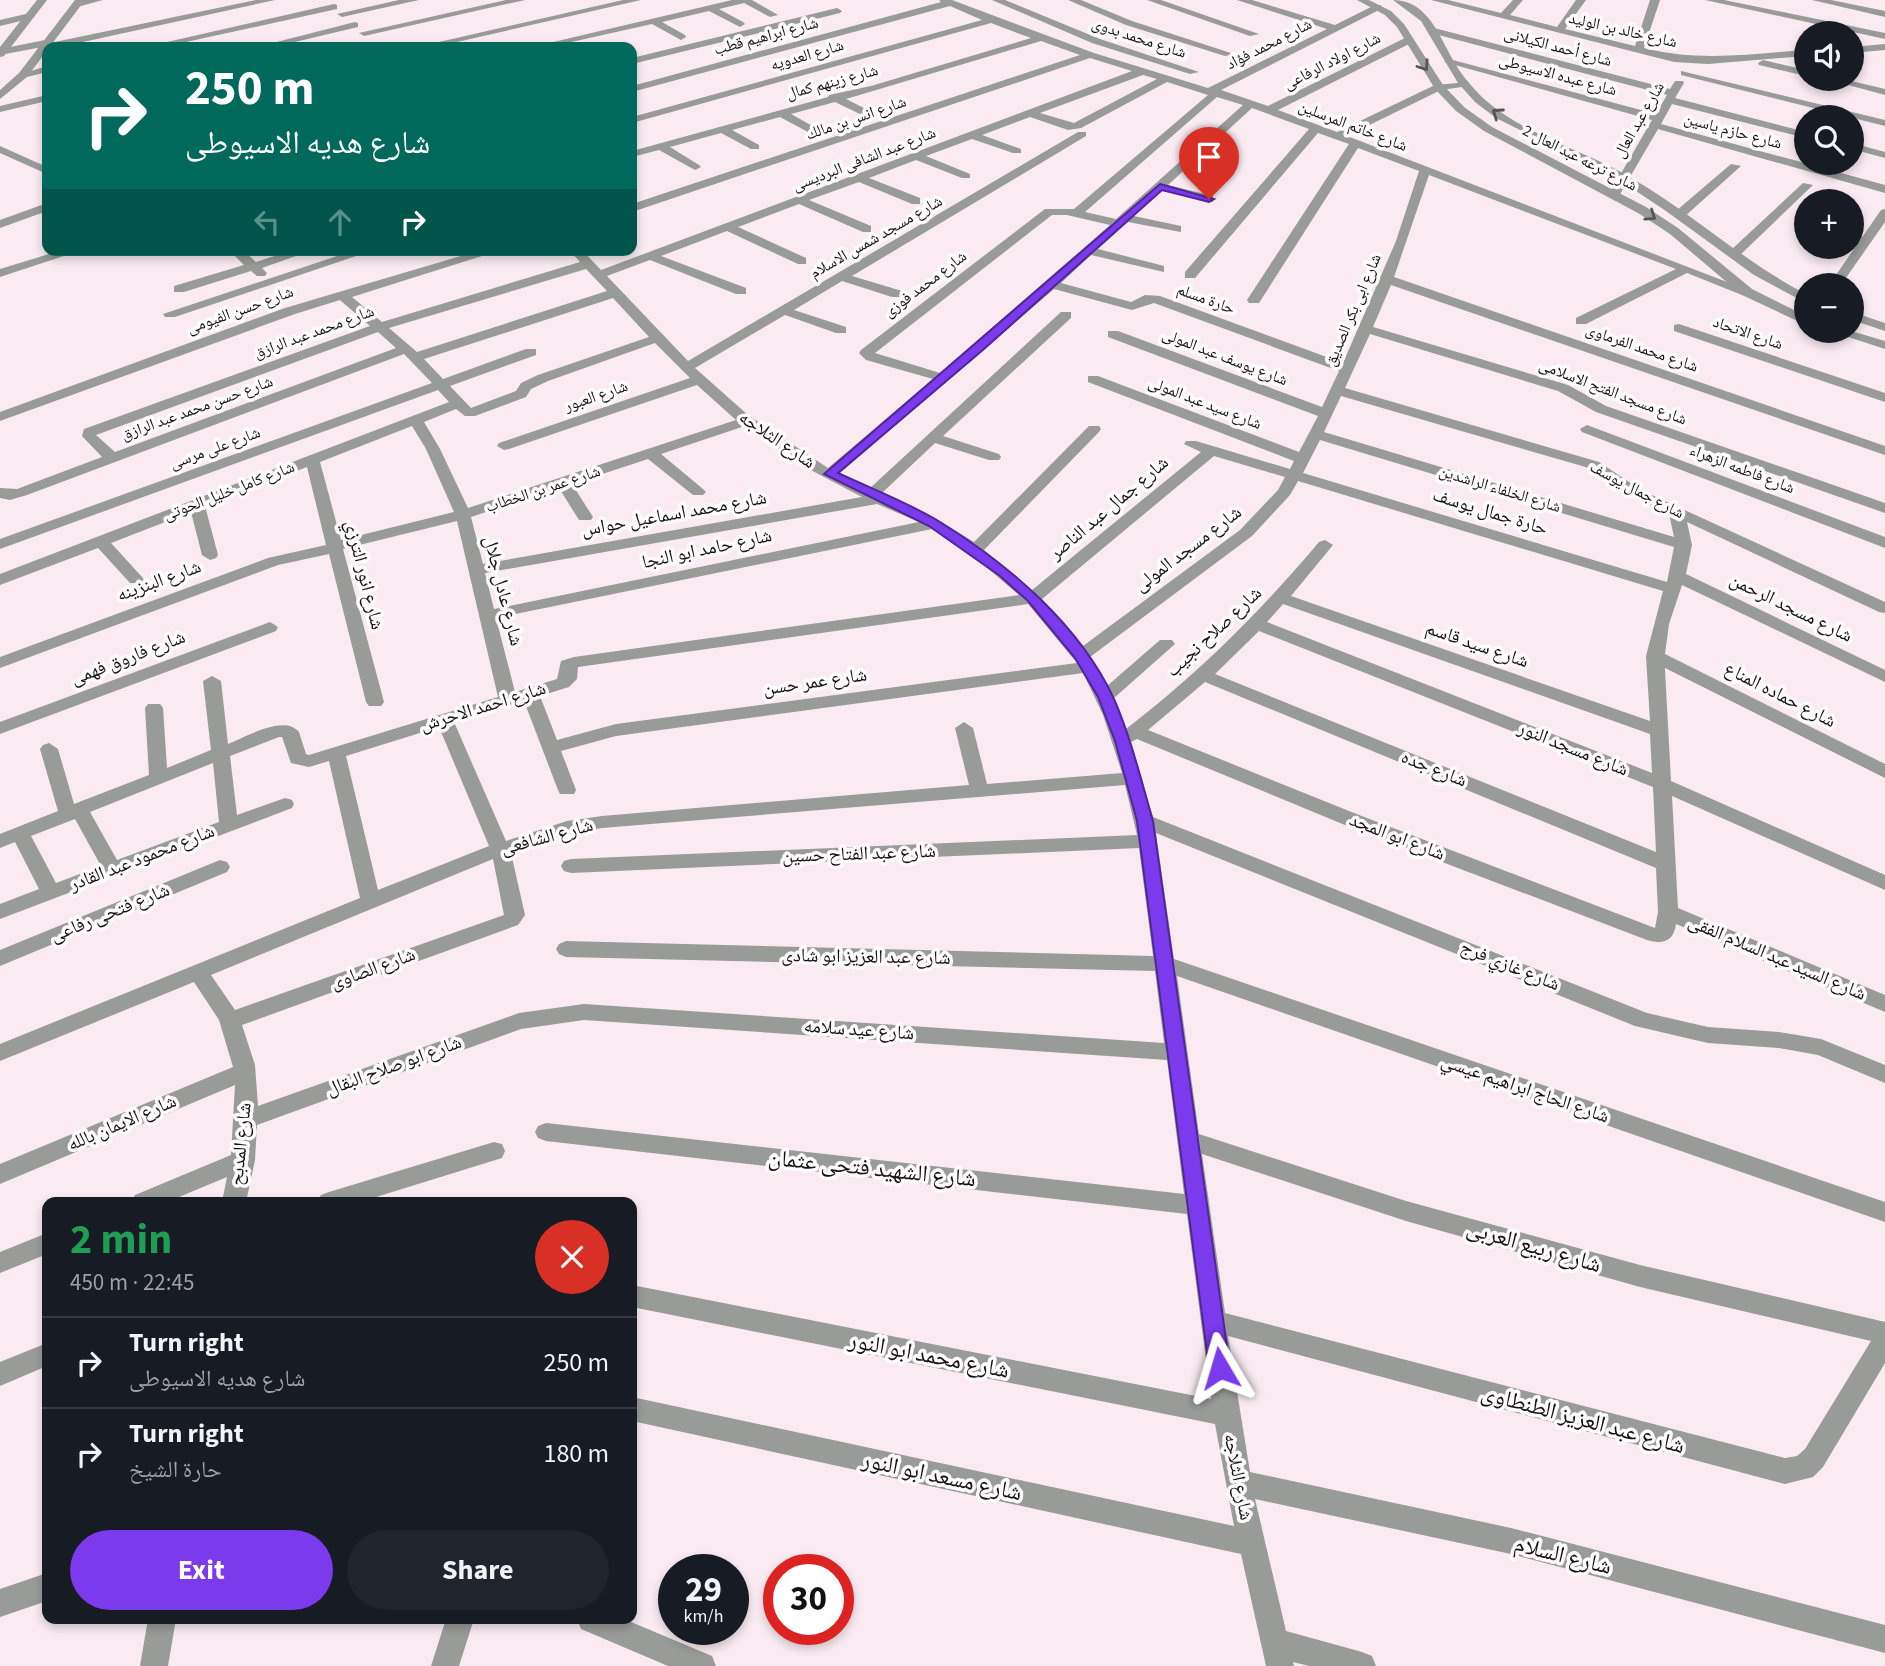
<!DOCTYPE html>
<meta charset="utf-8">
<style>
body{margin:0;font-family:"Source Sans 3","Noto Naskh Arabic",sans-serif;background:#20242c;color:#f1f3f6;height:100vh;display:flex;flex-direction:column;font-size:26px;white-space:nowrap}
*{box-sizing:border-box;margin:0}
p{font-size:23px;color:#9ea1a6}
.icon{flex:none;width:38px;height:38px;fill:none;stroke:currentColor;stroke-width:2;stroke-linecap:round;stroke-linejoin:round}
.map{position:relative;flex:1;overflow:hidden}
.details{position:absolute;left:42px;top:1197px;width:595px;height:427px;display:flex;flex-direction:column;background:#171b24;border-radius:14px;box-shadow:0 4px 10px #0003}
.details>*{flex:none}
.guide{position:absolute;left:42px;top:42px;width:595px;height:214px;border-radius:14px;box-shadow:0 4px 10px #0003;background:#00695c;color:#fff;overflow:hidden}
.tools{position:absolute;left:1794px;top:21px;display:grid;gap:14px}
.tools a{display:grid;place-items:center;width:70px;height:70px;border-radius:50%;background:#171b24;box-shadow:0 4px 10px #0003;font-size:35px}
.speed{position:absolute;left:658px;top:1554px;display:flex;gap:14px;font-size:35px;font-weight:700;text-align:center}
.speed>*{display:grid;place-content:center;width:91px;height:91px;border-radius:50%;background:#171b24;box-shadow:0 4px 10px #0003;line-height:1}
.speed small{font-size:18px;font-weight:400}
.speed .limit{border:10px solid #d22;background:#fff;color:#111}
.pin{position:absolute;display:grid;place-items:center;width:60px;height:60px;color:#fff;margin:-72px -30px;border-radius:50% 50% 50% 0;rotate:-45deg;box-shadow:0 0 7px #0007}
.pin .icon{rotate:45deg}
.me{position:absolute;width:77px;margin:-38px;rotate:353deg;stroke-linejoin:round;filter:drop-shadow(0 0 5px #0008)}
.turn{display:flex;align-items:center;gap:24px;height:147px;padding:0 28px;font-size:32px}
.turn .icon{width:91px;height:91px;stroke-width:2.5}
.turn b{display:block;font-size:49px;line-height:60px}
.lanes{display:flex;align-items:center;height:66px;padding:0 28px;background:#0003;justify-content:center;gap:35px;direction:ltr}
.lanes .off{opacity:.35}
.round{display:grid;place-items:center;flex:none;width:74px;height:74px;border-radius:37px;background:#20242c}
.summary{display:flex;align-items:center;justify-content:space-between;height:119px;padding:0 28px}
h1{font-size:42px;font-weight:700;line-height:52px;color:#1e9e55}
.primary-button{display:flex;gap:14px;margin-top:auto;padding:14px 28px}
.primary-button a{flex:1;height:80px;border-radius:42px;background:#7c3aed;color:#fff;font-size:28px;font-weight:700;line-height:80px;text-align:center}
.primary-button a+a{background:#20242c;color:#f1f3f6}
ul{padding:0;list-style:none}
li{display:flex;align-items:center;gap:21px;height:91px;padding:0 28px;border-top:2px solid #363941}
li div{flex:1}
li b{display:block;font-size:26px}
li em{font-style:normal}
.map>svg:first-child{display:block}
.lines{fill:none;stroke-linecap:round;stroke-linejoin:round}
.minor{fill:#989b97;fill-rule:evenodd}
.tertiary{fill:#989b97;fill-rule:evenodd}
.oneway{stroke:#575655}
.route{fill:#7c3aed;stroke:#51269a;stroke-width:2}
.labels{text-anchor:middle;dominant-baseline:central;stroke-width:7;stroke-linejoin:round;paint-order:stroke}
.far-street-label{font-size:16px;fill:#161113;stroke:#fefbfd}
.street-label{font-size:19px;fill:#161113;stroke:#fefbfd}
.near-street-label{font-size:23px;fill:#161113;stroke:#fefbfd}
</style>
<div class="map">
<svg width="1885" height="1666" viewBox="0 0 1885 1666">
<rect width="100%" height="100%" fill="#f9ebf1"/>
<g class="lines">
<path class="minor" d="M83 0H103L77 7 72 4Z
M256 0H275L60 47H47V50L42 51 37 48 0 55V49L45 40 50 43Z
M399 0H419L342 17 337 14Z
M506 0H525L364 36 359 33Z
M623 0H641L435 47H417Z
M732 0H752L778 15 770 17 744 3 719 9 743 22 745 24 740 27 709 11 662 22 685 35 686 37 681 40 652 24 549 47H532Z
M939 0H952L1094 53 1208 88 1327 29 1237 0H1252L1335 25 1375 5H1381V9L1221 90 1268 106 1405 38H1413V42L1278 110 1337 132 1435 85 1469 82V86L1441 90 1347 136 1753 292 1747 296 1742 295 1687 273 1586 324H1576V318L1676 269 1429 175 1394 277 1885 446V455L1391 285 1373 327 1568 385 1606 406 1885 503V513L1596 412 1558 391 1370 334 1345 388 1599 462 1641 490 1885 602V613L1879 612 1687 522 1692 545 1686 574 1885 670V682L1682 585 1669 624 1665 654 1885 764V778L1665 668V670L1671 781 1885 875V890L1672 796 1678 908 1885 995V1012L1676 924C1674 941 1663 945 1647 940L1340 823 1137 739 1131 742 1153 817 1647 1013 1708 1027 1779 1032 1821 1039 1885 1065V1083L1818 1055 1779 1048 1708 1043 1635 1026 1156 833 1174 959 1885 1202V1222L1177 976 1199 1134 1406 1201 1640 1265 1885 1322V1363L1823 1467 1813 1477 1785 1484 1228 1336 1250 1472 1511 1528 1885 1625V1653L1511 1554 1255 1499 1286 1631 1362 1652 1372 1656 1376 1666H1309L1293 1662 1294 1666H1266L1241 1554 632 1421V1397L1234 1526 1215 1424 632 1307V1285L1211 1399 1187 1214 546 1141 538 1138 535 1132 538 1126 546 1123 1184 1194 1167 1060 584 1020 521 1029 257 1125 255 1160 246 1202H222L227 1177 167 1202H131L135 1195 231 1155 235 1085 0 1184V1164L233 1067 219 1020 194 982 0 1061V1044L360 898 329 761 309 767 291 763 282 737H279L230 756 237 815 285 798 292 800 294 804 292 808 0 919V904L39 889 15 842 0 848V834L58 811 40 749 43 745 49 743 58 749 74 804 149 775 145 708 148 704H160L163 708 167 768 211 750 203 681 212 676 221 681 228 744C246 737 284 714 299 732L306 754 309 755 498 697 457 521 343 549 384 702 381 706H369L366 702 329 554 278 565 0 668V657L268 558 326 545 307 467 205 506 218 555 216 558 210 560 202 555 191 512 111 543 142 577 144 580 142 583H130L98 548 0 585V574L449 402 438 390 0 549V539L432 383 404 354 27 495 10 500 0 498V488L17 489 102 457 82 436 84 429 370 326 340 300 295 314 0 421V412L285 308 481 250H501L352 297 382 322 580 262 569 250H582L601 270 1132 71 1090 58 632 212V204L1080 55 1041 41 846 99 870 111V115H862L835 102 791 114 816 128V132H808L780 117 732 130 759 145V149H751L721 133 670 147 699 165 701 167 695 170 659 150 632 157V151L828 97 829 95 871 86 1031 38 991 23 632 123V117L982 20 950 6 632 92V86L941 2ZM1143 75 1157 79 1074 123 1040 113ZM1167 82 1208 95 1074 209H1045L861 350 859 353 866 360 933 379 828 468 748 415 695 368 785 315 836 333H846V327L794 310 842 281 892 297H902V291L852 276 1086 136V132H1078L688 361 607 276 650 260 736 294H746V288L661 256 727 231 798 264H806V258L738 227 799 204 863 232H871V226L809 200 859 182 912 204H920V198L869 178 916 160 962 178H970V174L926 156 972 139 1013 153H1021V149L982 135 1030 117 1068 130 1081 128ZM1217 97 1243 105 1116 219 1085 212ZM1252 108 1309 129 1185 272V278H1195L1318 133 1349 144 1247 300 1249 303H1259L1358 148 1419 171 1396 241 1343 363 1160 296 1145 295 1131 302 1061 283 1091 255 1164 272V266L1098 249 1128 222 1181 232V226L1134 216 1162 191 1213 202V196L1168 185ZM1052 215H1067L1110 225 940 373 875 353ZM586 269 607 291 417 352 389 328ZM1054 289 1132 310 1154 303 1339 371 1322 407 1118 331H1108V337L1318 416 1299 452 1098 376H1088V382L1294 461 1290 469 1196 441H1186L1184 444 1201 452 1032 590 984 550 1099 432 1101 429 1099 426H1089L974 542 940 521 881 494 935 443 989 460H999L1001 457 999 454 943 436 1071 318V312H1061L869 489 839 474ZM613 298 649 337 538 375 521 383 516 391 471 408 450 386 536 355V349H526L443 379 424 359ZM378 332 396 348 115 452 96 435ZM655 343 690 378 499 443 497 446 504 450 509 449 697 385 736 420 468 508 440 449 424 422 456 409 465 416H475L526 397 531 389 548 381ZM1341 396 1589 468 1631 496 1669 514 1674 537 1324 432ZM412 426 426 449 454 512 341 540 320 462ZM745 426 805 467 862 497 483 564 471 517 559 488 579 520H591L593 517 572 484 648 459 693 495H703L706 492 703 489 661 454ZM1320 440 1674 547 1667 582 1303 473ZM1214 456 1285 477 1278 490 1240 530 1083 646 1042 599ZM1298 481 1663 591 1646 656 1650 721 1291 596 1333 545 1325 540 1319 542C1261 611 1198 674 1126 729L1114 698 1175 644 1172 640H1160L1107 686 1090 657 1252 536 1290 495ZM877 504 919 522 494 609 485 573ZM932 529 978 560 1019 595 574 657 561 661 557 679 515 692 496 618ZM1028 604 1077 663 616 724 557 740 540 696 569 687 577 679 578 667ZM1283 604 1650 734 1652 773 1267 622ZM1259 631 1653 787 1656 852 1215 674ZM1083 673 1103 715 1122 773 987 784 973 728 964 722 955 728 969 785 602 816 567 821 506 841 454 722 524 701 558 790 560 794H574L576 790 561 751 616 736ZM1205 682 1656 868 1658 912 1655 928 1354 813 1148 730ZM439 727 489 846 378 890 346 756ZM213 763 219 822 117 860 90 812ZM1125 785 1137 835 571 859 564 861 561 866 564 871 571 873 1139 848 1153 956 566 941 559 944 556 949 559 954 566 957 1155 971 1164 1043 584 1004 519 1013 258 1106 255 1065 242 1025 518 925 525 915 511 853 569 834 602 828ZM75 819 101 866 56 883 31 836ZM493 859 504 915 235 1010 211 975ZM1202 1154 1406 1221 1640 1287 1871 1341 1805 1449 1797 1456 1785 1458 1225 1313Z
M992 0H1005L1100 39 1199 72 1190 74 1092 43Z
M1068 0H1081L1132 21 1234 54 1225 56 1126 25Z
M1147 0H1161L1259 34 1250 36Z
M1431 0H1448L1501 13 1513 0H1523L1510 15 1557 27 1576 0H1586L1565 29 1635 46 1650 0H1660L1644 48C1698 62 1751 54 1806 50V56L1708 64 1674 62Z
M1705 0H1724L1885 33V39Z
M1812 0H1831L1885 11V17Z
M334 4 337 5V9L163 47H145Z
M837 8 842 11 840 13 632 64V58Z
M30 13 35 16 33 18 0 26V20Z
M355 22 358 23V27L274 47H257Z
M1434 28 1670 89 1675 81H1683L1684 83 1675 98 1806 132V138L1672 104 1661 124 1885 185V193L1658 129 1619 196H1611L1609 194 1652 120 1444 62 1449 59 1656 114 1667 95 1431 33 1429 31Z
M1885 44V50L1852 53V47Z
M1763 60 1806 70V76L1759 65 1758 63Z
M47 66V72L23 78 18 75Z
M1681 71 1885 120V126L1681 75Z
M1826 79H1843L1885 89V95Z
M47 95V101L0 112V106Z
M1852 143 1885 152V158L1852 149Z
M0 146 47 167V174L0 153Z
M1731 164 1741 166 1684 217H1676V211Z
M1803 183 1813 185 1738 257H1730V251Z
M47 203V211L0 228V220Z
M1885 209V222L1841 285H1829L1881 210Z
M62 250H82L0 277V269Z
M229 250H243L256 262 293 250H313L262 268 267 273 265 276H257L251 271 184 292H174V286L244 265Z
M355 250H374L175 317H165L163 314Z
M1679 324 1885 393V402L1674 331V325Z
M1587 425 1885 537V548L1582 432 1580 429Z
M270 622 278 627 276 631 0 734V722Z
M220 860 227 862 230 867 227 872 0 966V950Z
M494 1142 502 1144 505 1151 502 1158 360 1202H317L321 1195 329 1192Z
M47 1233V1254L0 1273V1252Z
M47 1343V1366L0 1386V1362Z
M47 1573V1601L0 1617V1589Z
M148 1619H176L168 1666H140Z
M446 1619H474L459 1666H431Z
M577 1619H624L712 1656 716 1666H668L581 1629Z"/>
<path class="tertiary" d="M37 0H47L4 56 0 57V47Z
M75 0H85L27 77 0 99V90L19 73Z
M1357 0H1369L1391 11 1404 24 1443 85 1464 107 1492 127 1646 207 1678 228 1752 289 1806 316V325L1742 295 1670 234 1638 213 1484 131 1456 111 1435 89 1397 27 1385 15Z
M1393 0C1429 0 1440 39 1456 65 1463 77 1473 88 1483 98 1525 136 1585 150 1633 179 1693 214 1744 262 1806 294V303L1754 275 1666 211 1621 181 1496 118 1475 102 1458 83 1421 21Z
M1852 312 1885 323V331L1852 320Z
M1830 331H1851L1885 341V349Z"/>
</g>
<defs><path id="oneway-chevron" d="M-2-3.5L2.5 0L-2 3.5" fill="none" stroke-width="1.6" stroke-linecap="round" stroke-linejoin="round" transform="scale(1.75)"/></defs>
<g class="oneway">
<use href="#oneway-chevron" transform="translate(1424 66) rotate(56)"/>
<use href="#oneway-chevron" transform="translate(1497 113) rotate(-145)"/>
<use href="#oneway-chevron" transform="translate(1651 216) rotate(34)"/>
</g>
<path class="route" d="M1160 184 1214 199 1209 202 1162 190 984 349 838 473C872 489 909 503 940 522 1008 564 1080 625 1114 699 1131 738 1141 780 1153 821L1230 1368 1227 1375 1220 1377 1212 1375 1209 1368 1137 821 1115 741 1098 697 1075 658 1028 601 1000 576 929 526 824 474Z"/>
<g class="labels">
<g class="far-street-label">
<text transform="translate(1623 30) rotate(13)">شارع خالد بن الوليد</text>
<text transform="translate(766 36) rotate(-15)">شارع ابراهيم قطب</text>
<text transform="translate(1139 38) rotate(18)">شارع محمد بدوى</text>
<text transform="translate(1269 44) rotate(-27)">شارع محمد فؤاد</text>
<text transform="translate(1558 47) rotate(15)">شارع أحمد الكيلانى</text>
<text transform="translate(807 55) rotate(-16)">شارع العدويه</text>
<text transform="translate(1332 61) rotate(-27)">شارع اولاد الرفاعى</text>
<text transform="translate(1558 75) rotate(15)">شارع عبده الاسيوطى</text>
<text transform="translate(832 82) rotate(-15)">شارع زينهم كمال</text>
<text transform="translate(856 118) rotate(-19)">شارع انس بن مالك</text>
<text transform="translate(1639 120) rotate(-60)">شارع عبد العال</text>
<text transform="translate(1353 126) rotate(21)">شارع خاتم المرسلين</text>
<text transform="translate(1733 131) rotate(15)">شارع حازم ياسين</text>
<text transform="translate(1580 158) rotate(27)">شارع ترعه عبد العال 2</text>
<text transform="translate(864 159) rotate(-21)">شارع عبد الشافى البرديسى</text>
<text transform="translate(876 237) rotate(-30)">شارع مسجد شمس الاسلام</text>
<text transform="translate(925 284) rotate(-37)">شارع محمد فوزى</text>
<text transform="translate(1206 299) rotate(20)">حارة مسلم</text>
<text transform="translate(240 310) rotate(-20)">شارع حسن الفيومى</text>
<text transform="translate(1353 310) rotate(-67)">شارع ابى بكر الصديق</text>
<text transform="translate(314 332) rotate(-20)">شارع محمد عبد الرازق</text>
<text transform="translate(1748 333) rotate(19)">شارع الاتحاد</text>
<text transform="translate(1642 348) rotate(19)">شارع محمد الفرماوى</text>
<text transform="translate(1225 357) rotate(21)">شارع يوسف عبد المولى</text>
<text transform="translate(1613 392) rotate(21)">شارع مسجد الفتح الاسلامى</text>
<text transform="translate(596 396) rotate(-19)">شارع العبور</text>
<text transform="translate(1205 403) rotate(21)">شارع سيد عبد المولى</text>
<text transform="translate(197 408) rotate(-20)">شارع حسن محمد عبد الرازق</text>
<text transform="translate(215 448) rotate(-20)">شارع على مرسى</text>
<text transform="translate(1742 469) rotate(21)">شارع فاطمه الزهراء</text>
<text transform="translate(543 489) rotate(-18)">شارع عمر بن الخطاب</text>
<text transform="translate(1500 489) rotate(17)">شارع الخلفاء الراشدين</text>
<text transform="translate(1637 490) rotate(28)">شارع جمال يوسف</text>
<text transform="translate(229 491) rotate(-21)">شارع كامل خليل الحوتى</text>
</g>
<g class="street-label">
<text transform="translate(777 440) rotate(34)">شارع الثلاجه</text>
<text transform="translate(1109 508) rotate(-40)">شارع جمال عبد الناصر</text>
<text transform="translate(1490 512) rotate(17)">حارة جمال يوسف</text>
<text transform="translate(674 514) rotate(-10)">شارع محمد اسماعيل حواس</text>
<text transform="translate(707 549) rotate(-12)">شارع حامد ابو النجا</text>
<text transform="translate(1188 549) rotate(-37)">شارع مسجد المولى</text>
<text transform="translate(364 575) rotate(76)">شارع انور الترزي</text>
<text transform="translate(159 581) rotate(-20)">شارع البنزينه</text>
<text transform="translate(503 591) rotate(76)">شارع عادل جلال</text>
<text transform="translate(1791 608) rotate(26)">شارع مسجد الرحمن</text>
<text transform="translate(1214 632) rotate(-43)">شارع صلاح نجيب</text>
<text transform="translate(1477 645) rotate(19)">شارع سيد قاسم</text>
<text transform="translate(128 658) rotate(-21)">شارع فاروق فهمى</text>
<text transform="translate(815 682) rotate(-8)">شارع عمر حسن</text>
<text transform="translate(1780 695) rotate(27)">شارع حماده المناع</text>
<text transform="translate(483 707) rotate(-17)">شارع احمد الاحرش</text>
<text transform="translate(1573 749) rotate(22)">شارع مسجد النور</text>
<text transform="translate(1434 769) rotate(22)">شارع جده</text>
<text transform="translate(547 837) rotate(-15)">شارع الشافعى</text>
<text transform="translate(1397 837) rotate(21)">شارع ابو المجد</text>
<text transform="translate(859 854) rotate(-2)">شارع عبد الفتاح حسين</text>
<text transform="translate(142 858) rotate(-21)">شارع محمود عبد القادر</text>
<text transform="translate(110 913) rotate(-22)">شارع فتحى رفاعى</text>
<text transform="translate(866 957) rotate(1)">شارع عبد العزيز ابو شادى</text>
<text transform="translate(1777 958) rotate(23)">شارع السيد عبد السلام الفقى</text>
<text transform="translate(1510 966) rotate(22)">شارع غازي فرج</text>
<text transform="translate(373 969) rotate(-20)">شارع الصاوى</text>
<text transform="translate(859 1030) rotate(4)">شارع عيد سلامه</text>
<text transform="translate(394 1066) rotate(-20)">شارع ابو صلاح البقال</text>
<text transform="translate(1525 1089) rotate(19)">شارع الحاج ابراهيم عيسي</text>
<text transform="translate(122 1123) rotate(-23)">شارع الايمان بالله</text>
<text transform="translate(241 1144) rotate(-84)">شارع المدبح</text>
<text transform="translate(1238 1477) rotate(79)">شارع الثلاجه</text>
</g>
<g class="near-street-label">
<text transform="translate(872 1168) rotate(6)">شارع الشهيد فتحى عثمان</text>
<text transform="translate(1534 1246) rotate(16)">شارع ربيع العربى</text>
<text transform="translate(929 1355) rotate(11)">شارع محمد ابو النور</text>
<text transform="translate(1583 1419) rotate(15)">شارع عبد العزيز الطنطاوى</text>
<text transform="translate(942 1476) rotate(12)">شارع مسعد ابو النور</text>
<text transform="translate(1563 1555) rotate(14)">شارع السلام</text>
</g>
</g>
</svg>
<div class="tools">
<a><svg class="icon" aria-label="sound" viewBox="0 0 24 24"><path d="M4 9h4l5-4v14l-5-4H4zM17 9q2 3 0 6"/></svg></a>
<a><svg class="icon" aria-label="search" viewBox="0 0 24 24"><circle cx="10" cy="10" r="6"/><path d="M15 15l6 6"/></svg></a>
<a>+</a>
<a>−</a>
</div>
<div class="speed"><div>29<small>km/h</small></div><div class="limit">30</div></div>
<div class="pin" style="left:1209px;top:199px;background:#d93025"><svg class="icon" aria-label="arrive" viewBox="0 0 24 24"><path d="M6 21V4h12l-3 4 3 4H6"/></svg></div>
<svg class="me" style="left:1220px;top:1368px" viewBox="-20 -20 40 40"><path d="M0-17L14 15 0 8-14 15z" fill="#7c3aed" stroke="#fff" stroke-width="4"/></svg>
<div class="guide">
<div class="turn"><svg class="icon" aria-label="right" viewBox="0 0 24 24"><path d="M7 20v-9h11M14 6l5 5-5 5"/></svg><div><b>250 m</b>شارع هديه الاسيوطى</div></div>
<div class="lanes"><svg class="icon off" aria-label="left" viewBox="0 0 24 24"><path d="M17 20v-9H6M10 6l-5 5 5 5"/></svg><svg class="icon off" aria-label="ahead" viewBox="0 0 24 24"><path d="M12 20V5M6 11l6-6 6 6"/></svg><svg class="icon" aria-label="right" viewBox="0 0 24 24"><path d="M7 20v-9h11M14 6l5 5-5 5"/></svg></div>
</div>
<section class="details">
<div class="summary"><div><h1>2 min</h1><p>450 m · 22:45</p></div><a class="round" style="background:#d93025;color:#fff"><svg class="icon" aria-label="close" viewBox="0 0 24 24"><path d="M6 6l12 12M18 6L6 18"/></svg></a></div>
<ul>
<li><svg class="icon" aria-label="right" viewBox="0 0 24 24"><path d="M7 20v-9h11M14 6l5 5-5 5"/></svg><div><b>Turn right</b><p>شارع هديه الاسيوطى</p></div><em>250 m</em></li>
<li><svg class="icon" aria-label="right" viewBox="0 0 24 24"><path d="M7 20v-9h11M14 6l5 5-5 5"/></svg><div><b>Turn right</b><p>حارة الشيخ</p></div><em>180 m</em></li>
</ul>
<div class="primary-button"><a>Exit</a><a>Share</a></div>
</section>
</div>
